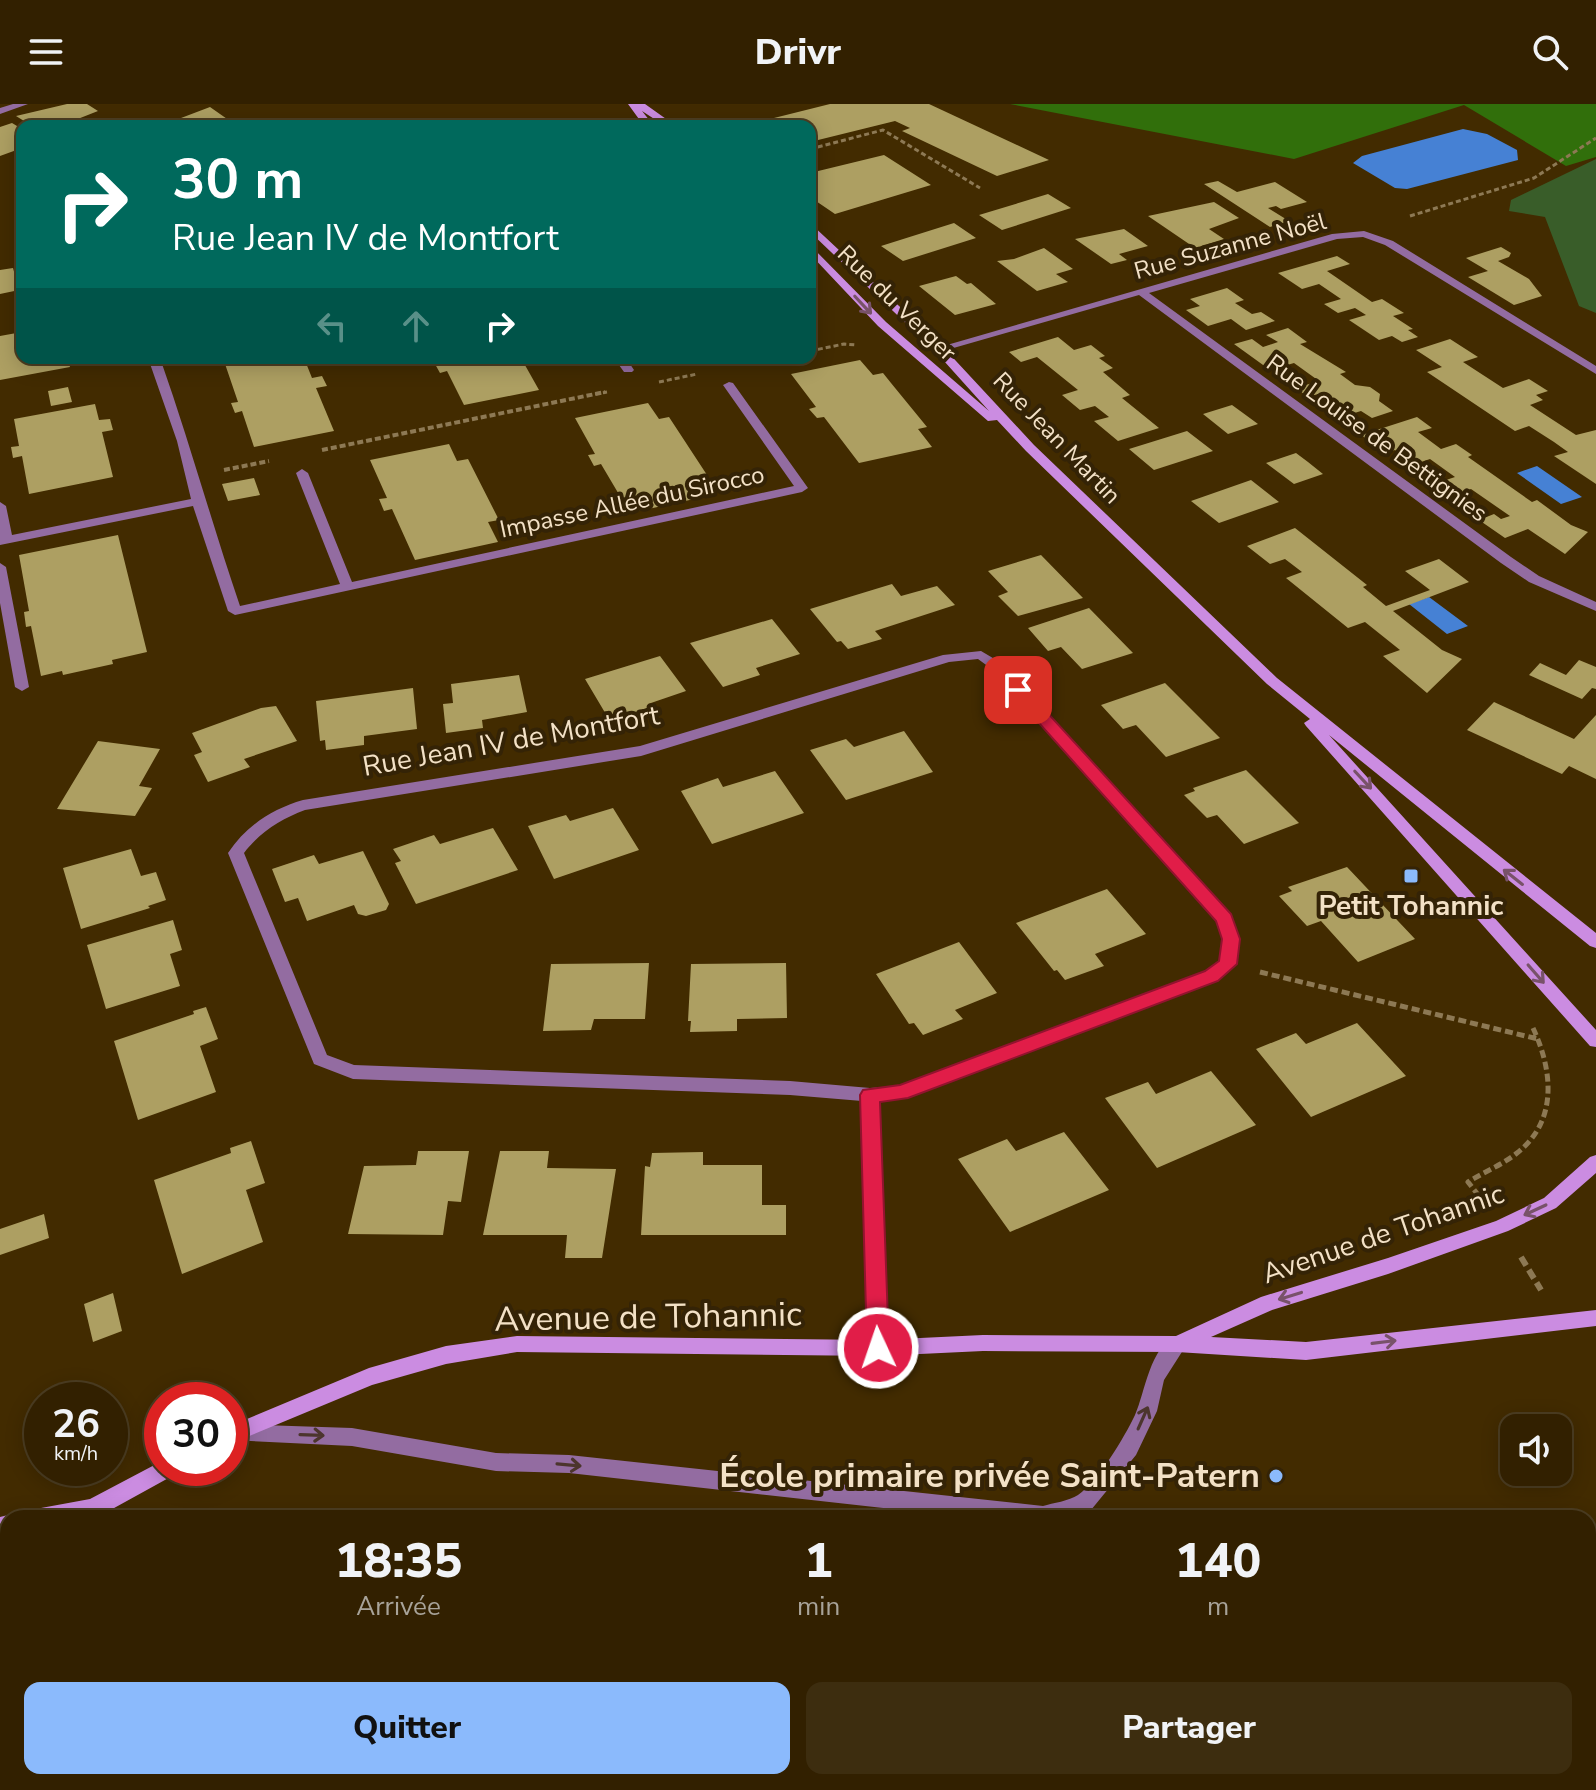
<!DOCTYPE html>
<html lang="fr">
<meta charset="utf-8">
<style>
body{margin:0;font-family:"Nunito Sans",sans-serif;background:#3d2d0f;color:#f1f3f6;height:100vh;display:flex;flex-direction:column;font-size:30px;white-space:nowrap}
*{box-sizing:border-box;margin:0}
p{font-size:26px;color:#a8a399}
.icon{flex:none;width:44px;height:44px;fill:none;stroke:currentColor;stroke-width:2;stroke-linecap:round;stroke-linejoin:round}
.map{position:relative;flex:1;overflow:hidden}
.drawer{position:absolute;left:0px;top:1406px;width:1596px;height:280px;display:flex;flex-direction:column;background:#322000;border-radius:24px 24px 0 0;box-shadow:0 4px 20px #0003,0 0 0 2px #4d3e22}
.drawer>*{flex:none}
.banner{position:absolute;left:16px;top:16px;width:800px;height:244px;border-radius:16px;box-shadow:0 4px 20px #0003,0 0 0 2px #4d3e22;background:#00695c;color:#fff;overflow:hidden}
.tools{position:absolute;left:1500px;top:1310px;display:grid;gap:16px}
.tools a{display:grid;place-items:center;width:72px;height:72px;border-radius:16px;background:#322000;box-shadow:0 4px 20px #0003,0 0 0 2px #4d3e22;font-size:40px}
.speed{position:absolute;left:24px;top:1278px;display:flex;gap:16px;font-size:40px;font-weight:700;text-align:center}
.speed>*{display:grid;place-content:center;width:104px;height:104px;border-radius:50%;background:#322000;box-shadow:0 4px 20px #0003,0 0 0 2px #4d3e22;line-height:1}
.speed small{font-size:20px;font-weight:400}
.speed .limit{border:12px solid #d22;background:#fff;color:#111}
.pin{position:absolute;display:grid;place-items:center;width:68px;height:68px;color:#fff;margin:-34px;border-radius:16px;box-shadow:0 4px 12px #0006}
.me{position:absolute;width:88px;margin:-44px;rotate:357deg;stroke-linejoin:round;filter:drop-shadow(0 0 6px #0008)}
.turn{display:flex;align-items:center;gap:28px;height:168px;padding:0 24px;font-size:36px}
.turn .icon{width:104px;height:104px;stroke-width:2.5}
.turn b{display:block;font-size:56px;line-height:68px}
.lanes{display:flex;align-items:center;height:76px;padding:0 24px;background:#0003;justify-content:center;gap:40px;direction:ltr}
.lanes .off{opacity:.35}
.eta{display:flex;justify-content:space-evenly;align-items:center;height:136px;text-align:center}
.eta b{font-size:48px;font-weight:800;line-height:56px}
.primary-button{display:flex;gap:16px;margin-top:auto;padding:16px 24px}
.primary-button a{flex:1;height:92px;border-radius:16px;background:#8bbafc;color:#111;font-size:32px;font-weight:800;line-height:92px;text-align:center}
.primary-button a+a{background:#3d2d0f;color:#f1f3f6}
header{display:flex;justify-content:space-between;align-items:center;height:104px;padding:0 24px;background:#322000;font-size:36px;font-weight:800}
.map>svg:first-child{display:block}
.green{fill:#395d29}
.forest{fill:#316f0b}
.water{fill:#4681d4}
.building{fill:#ad9f62}
.lines{fill:none;stroke-linecap:round;stroke-linejoin:round}
.path-far3{stroke:#8d7954;stroke-width:3;stroke-dasharray:5 3;stroke-linecap:butt}
.path-far2{stroke:#8d7954;stroke-width:4;stroke-dasharray:6 3;stroke-linecap:butt}
.path-far1{stroke:#8d7954;stroke-width:5;stroke-dasharray:8 4;stroke-linecap:butt}
.path{stroke:#8d7954;stroke-width:6;stroke-dasharray:10 5;stroke-linecap:butt}
.lane{fill:#936ca1;fill-rule:evenodd}
.street{fill:#936ca1;fill-rule:evenodd}
.secondary{fill:#cb8ce1;fill-rule:evenodd}
.oneway{stroke:#785269}
.oneway2{stroke:#4c352d}
.route{fill:#e11d48;stroke:#92132f;stroke-width:2}
.poi-dot{fill:#8bbafc;stroke:#342306;stroke-width:3}
.labels{text-anchor:middle;dominant-baseline:central;stroke-width:8;stroke-linejoin:round;paint-order:stroke}
.far-street-label{font-size:24px;fill:#f3e1c6;stroke:#342306}
.street-label{font-size:28px;fill:#f3e1c6;stroke:#342306}
.poi-label{font-size:28px;font-weight:bold;fill:#f3e1c6;stroke:#342306}
.near-street-label{font-size:34px;fill:#f3e1c6;stroke:#342306}
.near-poi-label{font-size:34px;font-weight:bold;fill:#f3e1c6;stroke:#342306;text-anchor:end}
</style>
<header><svg class="icon" aria-label="menu" viewBox="0 0 24 24"><path d="M4 6h16M4 12h16M4 18h16"/></svg>Drivr<svg class="icon" aria-label="search" viewBox="0 0 24 24"><circle cx="10" cy="10" r="6"/><path d="M15 15l6 6"/></svg></header>
<div class="map">
<svg width="1596" height="1686" viewBox="0 0 1596 1686">
<rect width="100%" height="100%" fill="#422b00"/>
<path class="green" d="M1596 55V209L1579 202 1545 113 1509 107 1511 96Z"/>
<path class="forest" d="M1010 0H1596V53L1566 62 1464 1 1294 55Z"/>
<path class="water" d="M1463 25 1487 30 1517 46 1518 56 1407 85 1395 84 1353 59 1362 52Z
M1537 362 1582 393 1561 400 1517 369Z
M1429 493 1468 522 1447 530 1409 500Z"/>
<path class="building" d="M67 0H87L98 7 60 22H32L16 12Z
M830 0H929L1049 56 997 72 902 27 910 24 895 17 810 38V22H742Z
M210 3 230 17 217 22H160Z
M12 19 22 25V37L17 39 22 44 0 52V23Z
M884 51 931 81 835 110 810 93V69Z
M1218 77 1237 88 1275 78 1307 98 1281 105 1276 102 1268 104 1289 117 1270 123 1204 80Z
M1048 90 1071 104 1002 126 979 111Z
M1214 98 1239 114 1209 125 1224 135 1195 144 1148 112Z
M954 119 976 134 903 157 881 142Z
M1124 125 1148 142 1119 150 1127 156 1111 160 1075 135Z
M1501 143 1511 149 1509 153 1498 157 1529 175 1542 192 1514 201 1468 173 1488 167 1466 154Z
M1044 144 1073 165 1056 170 1068 178 1037 187 997 157 1014 155Z
M1337 152 1350 160 1327 167 1372 198 1382 195 1404 209 1393 212 1413 225 1408 226 1418 233 1402 238 1392 232 1379 236 1349 216 1366 211 1355 204 1338 209 1324 200 1341 195 1319 180 1302 185 1278 169Z
M13 164 19 186 0 190V166Z
M956 172 967 180 971 179 996 200 955 211 919 182Z
M1227 184 1244 196 1235 199 1252 210 1261 208 1275 217 1246 226 1231 215 1208 222 1186 206 1200 202 1190 195Z
M1288 224 1307 238 1300 240 1346 268 1340 270 1355 281 1370 283 1380 290 1379 297 1393 307 1372 314 1361 307 1338 314 1315 298 1324 295 1318 290 1308 293 1296 284 1319 277 1294 259 1270 266 1234 240 1252 235 1263 243 1278 238 1266 231Z
M22 228V254H67L70 263 0 276V232Z
M1058 233 1074 246 1091 241 1105 252 1099 254 1113 264 1103 268 1130 291 1122 294 1159 324 1118 337 1094 317 1109 313 1095 302 1080 306 1062 291 1078 286 1037 253 1021 258 1009 248Z
M1450 235 1478 253 1463 258 1503 284 1529 275 1548 287 1536 291 1543 296 1530 301 1576 331 1596 326V380L1554 352 1568 348 1554 338 1529 322 1515 327 1427 268 1442 263 1416 246Z
M223 254H304L312 274 322 272 327 282 316 284 334 327 254 343 242 307 235 309 231 299 238 298Z
M440 254H521L539 286 464 301 447 267 440 269 435 260 442 258Z
M860 256 873 271 883 269 891 279 927 323 918 325 932 343 859 359 824 313 817 314 809 305 816 303 791 270Z
M68 283 72 298 51 302 48 287Z
M648 299 659 315 669 313 707 371 696 373 708 392 630 409 601 360 594 362 588 351 595 350 575 314Z
M95 300 99 316 110 315 113 326 102 328 113 373 29 390 22 352 13 354 11 343 19 342 14 315Z
M1232 301 1243 309 1258 320 1228 330 1203 310Z
M1417 313 1432 324 1418 328 1441 345 1456 340 1472 351 1468 353 1532 398 1537 396 1571 421 1588 428 1565 450 1528 425 1505 434 1479 416 1494 410 1501 415 1510 412 1471 385 1447 393 1431 381 1455 373 1430 355 1406 363 1395 356 1405 353 1400 350 1395 346 1386 349 1361 331Z
M1187 327 1213 347 1154 366 1129 345Z
M449 340 457 357 468 355 499 416 488 418 498 438 415 456 392 405 384 407 379 395 387 394 370 356Z
M1296 349 1308 358 1323 370 1294 380 1266 359Z
M254 374 260 391 228 397 222 380Z
M1251 376 1279 398 1219 419 1191 397Z
M1295 424 1367 481 1363 483 1386 502 1430 486 1405 467 1439 455 1469 478 1393 507 1442 546 1462 555 1427 589 1383 552 1400 546 1365 518 1348 524 1286 474 1302 468 1285 455 1270 460 1247 442Z
M118 431 147 548 112 556 113 560 63 571 62 567 41 572 31 522 26 523 24 508 29 507 19 451Z
M1041 451 1083 494 1018 512 998 492 1008 488 988 467Z
M892 480 901 492 937 482 955 501 875 527 882 535 848 545 841 537 837 538 810 505Z
M1089 504 1133 549 1082 565 1061 543 1048 547 1028 524Z
M772 515 800 550 756 564 760 571 723 583 690 539Z
M660 552 686 587 648 600 653 605 616 617 611 611 607 612 585 575Z
M1579 556 1596 563V585L1592 584 1582 595 1529 571 1540 559 1566 571Z
M519 571 527 608 482 616 483 624 446 629 443 600 453 599 451 580Z
M1165 579 1220 634 1166 653 1136 621 1123 625 1101 601Z
M413 584 417 625 364 632V641L326 646 325 636 320 637 316 597Z
M1494 598 1574 635 1596 611V675L1569 662 1562 670 1467 626Z
M276 602 297 637 244 655 250 663 208 678 194 651 202 648 192 629 261 604Z
M904 627 933 668 846 696 810 646 846 635 854 643Z
M98 637 160 645 139 682 152 684 135 712 57 705Z
M1246 666 1299 719 1244 740 1217 711 1207 714 1184 691 1195 687 1193 684Z
M775 667 804 709 712 740 681 687 718 674 723 683Z
M613 704 639 746 554 775 528 722 566 711 570 717Z
M493 724 518 766 416 800 395 759 401 757 393 745 434 731 440 740Z
M131 745 141 772 156 768 166 796 148 802 150 804 81 825 63 764Z
M363 747 389 800 386 806 366 812 358 810 354 801 307 817 298 794 285 798 272 765 314 751 319 760Z
M1347 763 1415 835 1358 858 1321 817 1307 822 1279 792 1292 787 1288 783Z
M1107 785 1146 830 1095 850 1104 862 1065 876 1057 866 1054 867 1016 819Z
M173 816 182 846 170 850 180 882 106 905 87 841Z
M959 838 997 889 955 906 963 915 923 931 914 919 909 920 876 870Z
M649 859 645 915H594L591 926 543 927 551 860Z
M786 859 787 914 737 915V927L690 928 691 917H688L691 860Z
M206 903 218 935 200 942 216 988 138 1016 114 937 194 910 193 907Z
M1357 919 1406 972 1311 1013 1256 945 1296 929 1306 940Z
M1211 967 1256 1021 1157 1064 1105 994 1148 978 1156 990Z
M1064 1028 1109 1086 1010 1128 958 1055 1007 1035 1016 1047Z
M251 1037 265 1079 246 1086 263 1138 182 1170 154 1076 231 1049 230 1044Z
M418 1047H469L461 1098 448 1097 443 1131 348 1130 364 1062 416 1061Z
M500 1047H549L547 1064 616 1065 602 1154H565L567 1131H483Z
M703 1048V1061H762V1101H786V1131H641L645 1062 650 1063 652 1049Z
M44 1110 49 1134 0 1151V1125Z
M113 1189 122 1227 93 1238 84 1200Z
M648 1678H702L708 1686H637Z
M772 1678H1098L1107 1683 1105 1686H771Z
M1151 1678H1515L1507 1686H1146Z"/>
<g class="lines">
<path class="path-far3" d="M810 45 883 26 980 84
M1410 112 1534 74 1596 34
M810 247 844 240 856 241
M750 260 776 254
M659 278 697 270
M595 290 607 288"/>
<path class="path-far2" d="M322 346 605 288
M224 366 269 357"/>
<path class="path-far1" d="M1260 868 1538 935
M1479 1092 1468 1078C1484 1068 1502 1061 1517 1049 1558 1017 1553 967 1533 924"/>
<path class="path" d="M1521 1153 1541 1186"/>
<path class="lane" d="M1177 1232 1184 1234 1187 1240 1164 1276 1157 1307 1136 1351 1091 1406 1067 1414H973L569 1369 496 1367 352 1342 230 1336V1322L235 1320 352 1324 496 1349 569 1351 1043 1402C1053 1399 1069 1397 1078 1391 1099 1376 1124 1334 1135 1311 1145 1289 1150 1241 1177 1232Z"/>
<path class="street" d="M13 0H28L0 10V4Z
M1364 127 1393 137 1596 262V270L1385 141 1363 133 1337 135 1149 189 1511 453 1539 472 1596 498V507L1529 478 1501 459 1139 191 943 247 933 245 1332 130Z
M148 254H160C189 336 212 420 240 502L340 480 296 369 302 365 308 369 352 478 794 382 723 281 729 278 733 279 808 384 802 388 235 511 228 507 193 402 0 441V398L6 402 12 431 191 395 177 337Z
M614 254H626L634 266 632 268H624Z
M0 459 6 463 29 583 22 587 15 583 0 499Z
M981 547 1003 560 1230 811 1239 835 1236 860 1218 876 907 994 879 997 888 1244 885 1250 878 1252 871 1250 868 1244 862 997 790 991 353 975 314 960 228 749C246 722 272 705 303 696L640 642 943 551ZM978 555 993 566 1217 817 1223 835 1220 857 1206 868 900 982 870 984 790 977 354 961 327 951 244 749C260 728 281 715 305 706L641 652 949 558Z"/>
<path class="secondary" d="M628 0H645L676 22H665L642 7 654 22H644Z
M810 119 943 243 1034 341 1277 574 1596 829V844L1590 842 1329 631 1596 926V943L1590 942 1306 622 1304 619 1310 615 1267 580 1026 347 997 316 988 317 878 222 810 150V141L886 218 989 307 935 247 810 128Z
M1596 1051V1069L1556 1104 1508 1127 1388 1170 1272 1206 1211 1233 1306 1238 1596 1206V1222L1306 1256 1177 1248 983 1247 878 1252 517 1248 446 1260 372 1281 230 1340V1322L369 1264 446 1242 517 1232 878 1236 983 1231 1176 1232 1261 1193 1388 1154 1496 1117 1544 1094 1590 1053Z
M162 1357V1364H177L174 1371 96 1414H31L34 1407 41 1404 90 1395Z
M8 1411 15 1414H8V1431L0 1433V1413Z
M8 1449V1471L0 1474V1452Z"/>
</g>
<defs><path id="oneway-shaft" d="M-6 0H5M1.5-3L5.5 0L1.5 3" fill="none" stroke-width="1.6" stroke-linecap="round" stroke-linejoin="round" transform="scale(2)"/></defs>
<g class="oneway">
<use href="#oneway-shaft" transform="translate(863 201) rotate(47)"/>
<use href="#oneway-shaft" transform="translate(1363 676) rotate(47)"/>
<use href="#oneway-shaft" transform="translate(1513 773) rotate(-142)"/>
<use href="#oneway-shaft" transform="translate(1536 870) rotate(49)"/>
<use href="#oneway-shaft" transform="translate(1535 1106) rotate(155)"/>
<use href="#oneway-shaft" transform="translate(1290 1192) rotate(163)"/>
<use href="#oneway-shaft" transform="translate(1384 1238) rotate(-7)"/>
</g>
<g class="oneway2">
<use href="#oneway-shaft" transform="translate(1143 1314) rotate(-66)"/>
<use href="#oneway-shaft" transform="translate(312 1331) rotate(2)"/>
<use href="#oneway-shaft" transform="translate(569 1361) rotate(5)"/>
</g>
<path class="route" d="M1018 581 1024 583 1231 810 1240 835 1237 860 1218 877 908 994 880 998 889 1244 885 1251 878 1253 870 1251 867 1244 860 991 863 986 900 981 1205 867 1219 857 1222 835 1216 817 1013 590V583Z"/>
<g class="poi-dot">
<rect x="1403" y="764" width="16" height="16" rx="4"/>
<circle cx="1276" cy="1372" r="8"/>
</g>
<g class="labels">
<g class="far-street-label">
<text transform="translate(1230 142) rotate(-15)">Rue Suzanne Noël</text>
<text transform="translate(897 199) rotate(44)">Rue du Verger</text>
<text transform="translate(1057 334) rotate(46)">Rue Jean Martin</text>
<text transform="translate(1377 334) rotate(36)">Rue Louise de Bettignies</text>
<text transform="translate(632 398) rotate(-12)">Impasse Allée du Sirocco</text>
</g>
<g class="street-label">
<text transform="translate(511 637) rotate(-10)">Rue Jean IV de Montfort</text>
<text transform="translate(1383 1130) rotate(-19)">Avenue de Tohannic</text>
</g>
<g class="poi-label">
<text x="1411" y="802">Petit Tohannic</text>
</g>
<g class="near-street-label">
<text transform="translate(648 1213) rotate(-1)">Avenue de Tohannic</text>
</g>
<g class="near-poi-label">
<text x="1260" y="1372">École primaire privée Saint-Patern</text>
</g>
</g>
</svg>
<div class="tools">
<a><svg class="icon" aria-label="sound" viewBox="0 0 24 24"><path d="M4 9h4l5-4v14l-5-4H4zM17 9q2 3 0 6"/></svg></a>
</div>
<div class="speed"><div>26<small>km/h</small></div><div class="limit">30</div></div>
<div class="pin" style="left:1018px;top:586px;background:#d93025"><svg class="icon" aria-label="arrive" viewBox="0 0 24 24"><path d="M6 21V4h12l-3 4 3 4H6"/></svg></div>
<svg class="me" style="left:878px;top:1244px" viewBox="-20 -20 40 40"><circle r="17" fill="#e11d48" stroke="#fff" stroke-width="3"/><path d="M0-11L8 9 0 5-8 9z" fill="#fff"/></svg>
<div class="banner">
<div class="turn"><svg class="icon" aria-label="right" viewBox="0 0 24 24"><path d="M7 20v-9h11M14 6l5 5-5 5"/></svg><div><b>30 m</b>Rue Jean IV de Montfort</div></div>
<div class="lanes"><svg class="icon off" aria-label="left" viewBox="0 0 24 24"><path d="M17 20v-9H6M10 6l-5 5 5 5"/></svg><svg class="icon off" aria-label="ahead" viewBox="0 0 24 24"><path d="M12 20V5M6 11l6-6 6 6"/></svg><svg class="icon" aria-label="right" viewBox="0 0 24 24"><path d="M7 20v-9h11M14 6l5 5-5 5"/></svg></div>
</div>
<section class="drawer">
<div class="eta">
<div><b>18:35</b><p>Arrivée</p></div>
<div><b>1</b><p>min</p></div>
<div><b>140</b><p>m</p></div>
</div>
<div class="primary-button"><a>Quitter</a><a>Partager</a></div>
</section>
</div>
